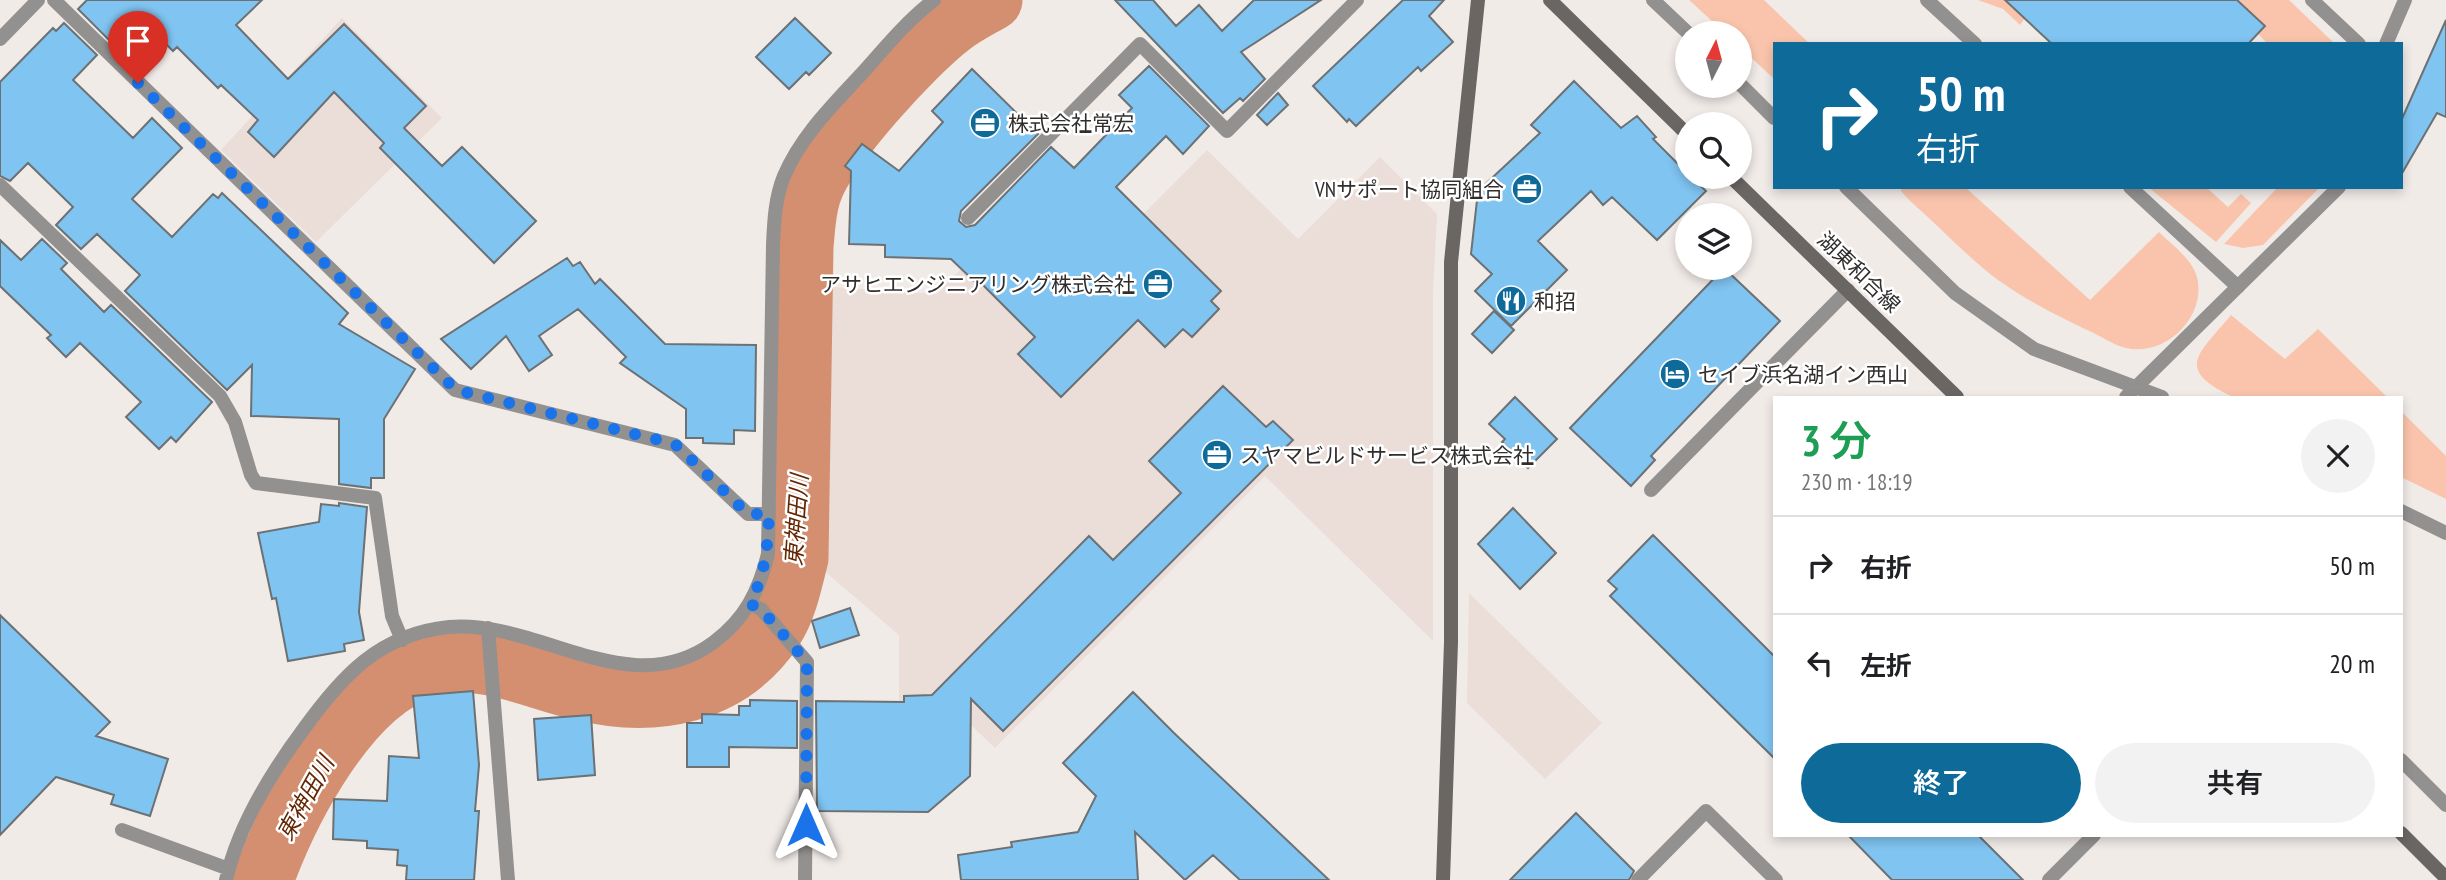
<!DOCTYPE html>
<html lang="ja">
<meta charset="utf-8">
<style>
body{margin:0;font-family:"PT Sans Narrow","Noto Sans JP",sans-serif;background:#f2f2f2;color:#202124;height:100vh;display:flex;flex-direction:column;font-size:26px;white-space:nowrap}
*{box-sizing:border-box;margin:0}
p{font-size:23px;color:#757577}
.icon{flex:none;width:38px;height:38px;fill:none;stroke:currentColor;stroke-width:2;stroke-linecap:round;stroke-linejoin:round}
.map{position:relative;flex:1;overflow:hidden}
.sheet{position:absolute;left:1773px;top:396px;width:630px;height:441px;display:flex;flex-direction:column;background:#fff;border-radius:0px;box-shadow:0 4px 10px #0003}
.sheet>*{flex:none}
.banner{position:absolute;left:1773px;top:42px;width:630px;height:147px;border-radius:0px;box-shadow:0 4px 10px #0003;background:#0e6a99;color:#fff;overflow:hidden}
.needle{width:46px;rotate:6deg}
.fabs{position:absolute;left:1675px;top:21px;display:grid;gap:14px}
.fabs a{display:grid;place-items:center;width:77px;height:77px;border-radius:50%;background:#fff;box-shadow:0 4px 10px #0003;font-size:35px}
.pin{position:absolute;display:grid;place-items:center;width:60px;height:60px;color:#fff;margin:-72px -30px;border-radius:50% 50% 50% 0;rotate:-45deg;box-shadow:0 0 7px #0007}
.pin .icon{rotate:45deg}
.me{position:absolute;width:77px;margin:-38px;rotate:0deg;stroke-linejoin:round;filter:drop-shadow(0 0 5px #0008)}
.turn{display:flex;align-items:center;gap:24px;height:147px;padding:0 28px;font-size:32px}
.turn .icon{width:91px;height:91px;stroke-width:2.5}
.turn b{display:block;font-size:49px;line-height:60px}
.round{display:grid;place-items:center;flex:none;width:74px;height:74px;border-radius:37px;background:#f2f2f2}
.summary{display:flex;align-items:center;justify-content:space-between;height:119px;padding:0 28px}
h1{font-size:42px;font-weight:600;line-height:52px;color:#1e9e55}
.primary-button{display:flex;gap:14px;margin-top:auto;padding:14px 28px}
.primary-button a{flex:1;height:80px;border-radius:42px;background:#0e6a99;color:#fff;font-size:28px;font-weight:600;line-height:80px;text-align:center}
.primary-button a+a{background:#f2f2f2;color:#202124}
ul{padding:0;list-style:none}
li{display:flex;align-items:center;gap:21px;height:98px;padding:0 28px;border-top:2px solid #e0e0e0}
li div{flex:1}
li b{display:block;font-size:26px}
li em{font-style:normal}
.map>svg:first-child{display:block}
.built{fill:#ebddd8}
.green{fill:#fac4ac}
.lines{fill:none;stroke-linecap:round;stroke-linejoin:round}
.river{stroke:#d48f70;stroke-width:61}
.building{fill:#80c4f1;stroke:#6c7174;stroke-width:2}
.lane{stroke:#939190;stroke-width:14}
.street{stroke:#939190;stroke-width:14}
.secondary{stroke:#696664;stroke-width:14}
.route{stroke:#1a73e8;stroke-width:12;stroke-dasharray:0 21.6}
.labels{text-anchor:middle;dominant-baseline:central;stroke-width:5;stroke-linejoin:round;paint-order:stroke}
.poi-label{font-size:21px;fill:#302e2d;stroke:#fff;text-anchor:start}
.street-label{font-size:21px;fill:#302e2d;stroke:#fff}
.water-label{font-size:23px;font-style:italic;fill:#652603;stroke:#fff}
</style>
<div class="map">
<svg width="2446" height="880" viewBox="0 0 2446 880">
<rect width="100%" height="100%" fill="#f1ebe8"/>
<path class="built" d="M342 18 442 118 316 242 221 150Z
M1207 150 1298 239 1380 157 1437 214 1433 293V641L1265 476 995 748 973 727 899 726V635L814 562 818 286 936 294 977 253 1042 316Z
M1469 593 1602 723 1545 779 1467 703Z"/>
<path class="green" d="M1689 0H1764L1810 44H1774V79L1740 47V33H1725Z
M1978 0H2005L2025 18 2020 25 2003 9Z
M2237 0H2289L2335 44H2268L2258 34 2265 26Z
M1902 187H1965L2090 300 2159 232C2172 245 2192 259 2197 277 2207 317 2165 357 2126 348 2113 345 2099 335 2087 330 2056 315 2026 300 1998 280 1967 257 1939 226 1910 201L1901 191Z
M2148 187H2206L2228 207 2241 194 2251 203 2216 242Z
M2278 187H2320L2263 245 2243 248 2224 244Z
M2231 315 2285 359 2318 329 2387 397H2233C2173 369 2199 354 2231 315Z
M2401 411 2446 456V499L2401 477Z"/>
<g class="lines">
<path class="river" d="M263 880C289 809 349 691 426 668 482 651 528 678 581 690 654 708 730 695 774 628 787 608 792 581 798 558L803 246C805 227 805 207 813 188 828 147 915 52 951 25 964 15 978 8 992 0"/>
</g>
<path class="building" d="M87 0H262L236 25 288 79 344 24 426 106 404 128 442 166 462 147 536 221 494 263 380 148 384 143 334 92 274 157 248 132 258 120 221 85 218 88 177 47 173 51 155 33 149 39 139 29 124 44 116 36 110 41 78 9Z
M1115 0H1153L1176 26 1199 5 1222 31 1254 0H1321L1241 52 1265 79 1243 101 1240 98 1223 113Z
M1403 0H1444L1429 16 1453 42 1421 71 1418 67 1356 126 1349 119 1347 122 1313 86Z
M2005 0H2237L2265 26 2248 44H2052Z
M795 18 831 53 809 75 806 72 789 89 756 57Z
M2446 20V117L2437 113 2401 175V121Z
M64 23 97 55 73 80 133 138 152 118 182 148 132 199 172 237 213 194 218 198 222 193 348 313 339 324 415 369 384 419V478H371V488L339 484V419L251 416 252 365 227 390 125 291 140 275 97 234 81 249 56 225 73 207 28 163 10 181 0 176V82L53 28 56 31Z
M1149 66 1209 126 1183 154 1166 136 1116 187 1221 291 1211 301 1219 309 1192 337 1183 329 1165 347 1138 320 1061 397 1018 354 1035 337 978 280 976 283 951 259 885 257V245L849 244 851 171 845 166 862 144 899 171 943 122 932 111 972 69 1038 134 961 211 959 221 966 227 975 225 1051 147 1074 168 1132 108 1119 95Z
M1574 81 1621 128 1637 116 1656 137 1653 139 1687 173V177H1691L1706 191 1657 240 1612 197 1603 205 1591 191 1538 241 1567 270 1511 326 1475 291 1492 274 1471 254 1478 191 1540 133 1531 125Z
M1278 93 1288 105 1267 125 1257 115Z
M42 239 67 263 61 269 104 312 111 305 212 402 176 442 171 437 159 449 126 417 141 402 80 343 66 357 47 338 51 335 0 286V240L21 260Z
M567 258 573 266 580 262 595 284 600 279 665 344 756 345 755 431 734 430V444L703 443V438H686V409L620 363 626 357 578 309 539 336 552 355 529 371 506 336 471 369 441 339Z
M1724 268 1780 321 1651 456 1655 460 1631 486 1570 428Z
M1494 311 1514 330 1492 353 1472 334Z
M1223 386 1266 427 1273 421 1293 440 1003 731 971 699 970 776 928 812 817 811 816 701 904 702V696L932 695 1089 536 1113 560 1181 493 1149 461Z
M1515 397 1557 439 1528 468 1502 442 1505 439 1489 424Z
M339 503 367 507 359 612 364 640 344 644 345 651 288 661 276 598 272 599 258 533 319 522 321 504 339 506Z
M1513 508 1556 553 1520 589 1478 544Z
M1653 535 1774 656V758L1610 596 1617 589 1608 581Z
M850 608 859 635 820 648 812 621Z
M0 615 110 722 96 736 168 759 150 816 111 804 114 795 56 777 0 835Z
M473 691 479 765 475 811H479L474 880H406L407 866 397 865 398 850 367 848V841L333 839 334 799 387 801 389 756 419 758 413 696Z
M1133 692 1174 733 1329 880H1240L1213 855 1185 880 1135 832 1138 880H961L958 855 1012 847 1011 842 1078 832 1096 796 1063 763Z
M750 700 797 701V748L729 747V767H687V723H702V714L739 715V706H750Z
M591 715 595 775 538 780 534 719Z
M1576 813 1634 871 1629 880H1510Z
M1848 835H1978L2023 880H1892Z"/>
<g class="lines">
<path class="lane" d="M1653 0 1688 33
M1927 0 1975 44
M2312 0 2359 44
M2386 44 2405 0
M1740 84 1774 118
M1846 187 1955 293 2034 349 2162 397
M2130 187 2238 287
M2126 397 2339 187
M2401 511 2446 533
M2401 760 2446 805"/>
<path class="street" d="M54 0 455 390 675 445 748 514H769
M0 39 38 0
M0 185 220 396 235 422 251 475 256 483 375 498 392 616 402 640
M968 218 1140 44 1227 131 1357 0
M1651 490 1848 290
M750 604 761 609 807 662 805 880
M488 628 508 880
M122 830 229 869
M226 880C238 826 271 773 303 730 341 677 379 634 449 627 539 619 630 705 714 642 745 619 759 591 768 554L773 245C774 222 775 198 784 176 802 134 835 103 866 69 887 45 908 20 934 0
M1638 880 1706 811 1776 880
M2049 880 2094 835"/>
<path class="secondary" d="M1550 0 1687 134
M1731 177 1957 397
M2401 833 2446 878
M1443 880 1451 642V262L1478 0"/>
</g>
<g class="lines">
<path class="route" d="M138 83 456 390 675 444 748 514H769C768 547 765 574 750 604L761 609 807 662 806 825"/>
</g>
<defs>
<g id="office-disc" transform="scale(1.575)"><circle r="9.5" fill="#0e6a99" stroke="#fff"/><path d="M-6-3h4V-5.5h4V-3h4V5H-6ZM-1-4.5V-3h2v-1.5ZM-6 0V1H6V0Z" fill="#fff"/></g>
<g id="restaurant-disc" transform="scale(1.575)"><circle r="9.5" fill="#0e6a99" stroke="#fff"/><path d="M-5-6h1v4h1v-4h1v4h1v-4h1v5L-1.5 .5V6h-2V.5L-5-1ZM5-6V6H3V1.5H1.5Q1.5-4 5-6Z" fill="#fff"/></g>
<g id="hotel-disc" transform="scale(1.575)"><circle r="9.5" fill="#0e6a99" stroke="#fff"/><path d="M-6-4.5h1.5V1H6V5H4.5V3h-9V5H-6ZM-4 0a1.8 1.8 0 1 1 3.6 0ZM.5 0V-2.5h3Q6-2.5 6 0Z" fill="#fff"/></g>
</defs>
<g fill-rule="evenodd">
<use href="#office-disc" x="985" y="123"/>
<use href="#office-disc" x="1527" y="189"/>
<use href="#office-disc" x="1158" y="284"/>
<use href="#restaurant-disc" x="1511" y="301"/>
<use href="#hotel-disc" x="1675" y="374"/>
<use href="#office-disc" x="1217" y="455"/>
</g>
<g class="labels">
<g class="poi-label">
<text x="1008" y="123">株式会社常宏</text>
<text x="1504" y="189" text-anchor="end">VNサポート協同組合</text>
<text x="1135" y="284" text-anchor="end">アサヒエンジニアリング株式会社</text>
<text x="1534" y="301">和招</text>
<text x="1698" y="374">セイブ浜名湖イン西山</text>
<text x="1240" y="455">スヤマビルドサービス株式会社</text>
</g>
<g class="street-label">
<text transform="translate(1859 272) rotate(44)">湖東和合線</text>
</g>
<g class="water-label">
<text transform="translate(796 520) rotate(-86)">東神田川</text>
<text transform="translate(305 798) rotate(-61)">東神田川</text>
</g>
</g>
</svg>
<div class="fabs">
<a><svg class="needle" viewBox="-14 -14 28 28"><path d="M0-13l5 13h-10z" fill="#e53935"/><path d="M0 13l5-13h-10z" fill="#757577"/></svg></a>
<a><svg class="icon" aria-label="search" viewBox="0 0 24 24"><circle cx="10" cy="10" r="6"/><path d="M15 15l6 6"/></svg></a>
<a><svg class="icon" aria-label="layers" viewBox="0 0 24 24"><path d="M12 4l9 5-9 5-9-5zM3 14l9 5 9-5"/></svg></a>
</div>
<div class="pin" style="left:138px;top:83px;background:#d93025"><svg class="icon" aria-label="arrive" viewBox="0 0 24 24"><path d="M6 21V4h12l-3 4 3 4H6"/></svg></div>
<svg class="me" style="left:806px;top:825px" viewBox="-20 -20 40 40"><path d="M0-17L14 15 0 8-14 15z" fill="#1a73e8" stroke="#fff" stroke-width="4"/></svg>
<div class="banner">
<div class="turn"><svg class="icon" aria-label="right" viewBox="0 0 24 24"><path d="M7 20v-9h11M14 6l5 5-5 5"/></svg><div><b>50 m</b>右折</div></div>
</div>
<section class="sheet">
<div class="summary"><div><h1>3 分</h1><p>230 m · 18:19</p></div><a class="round"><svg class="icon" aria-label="close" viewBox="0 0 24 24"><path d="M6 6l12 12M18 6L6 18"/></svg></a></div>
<ul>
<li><svg class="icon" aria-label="right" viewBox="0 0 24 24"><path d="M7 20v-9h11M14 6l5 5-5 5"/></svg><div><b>右折</b></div><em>50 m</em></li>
<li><svg class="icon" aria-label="left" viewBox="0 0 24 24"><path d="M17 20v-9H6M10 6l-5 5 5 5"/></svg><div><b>左折</b></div><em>20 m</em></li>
</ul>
<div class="primary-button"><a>終了</a><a>共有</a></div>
</section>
</div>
